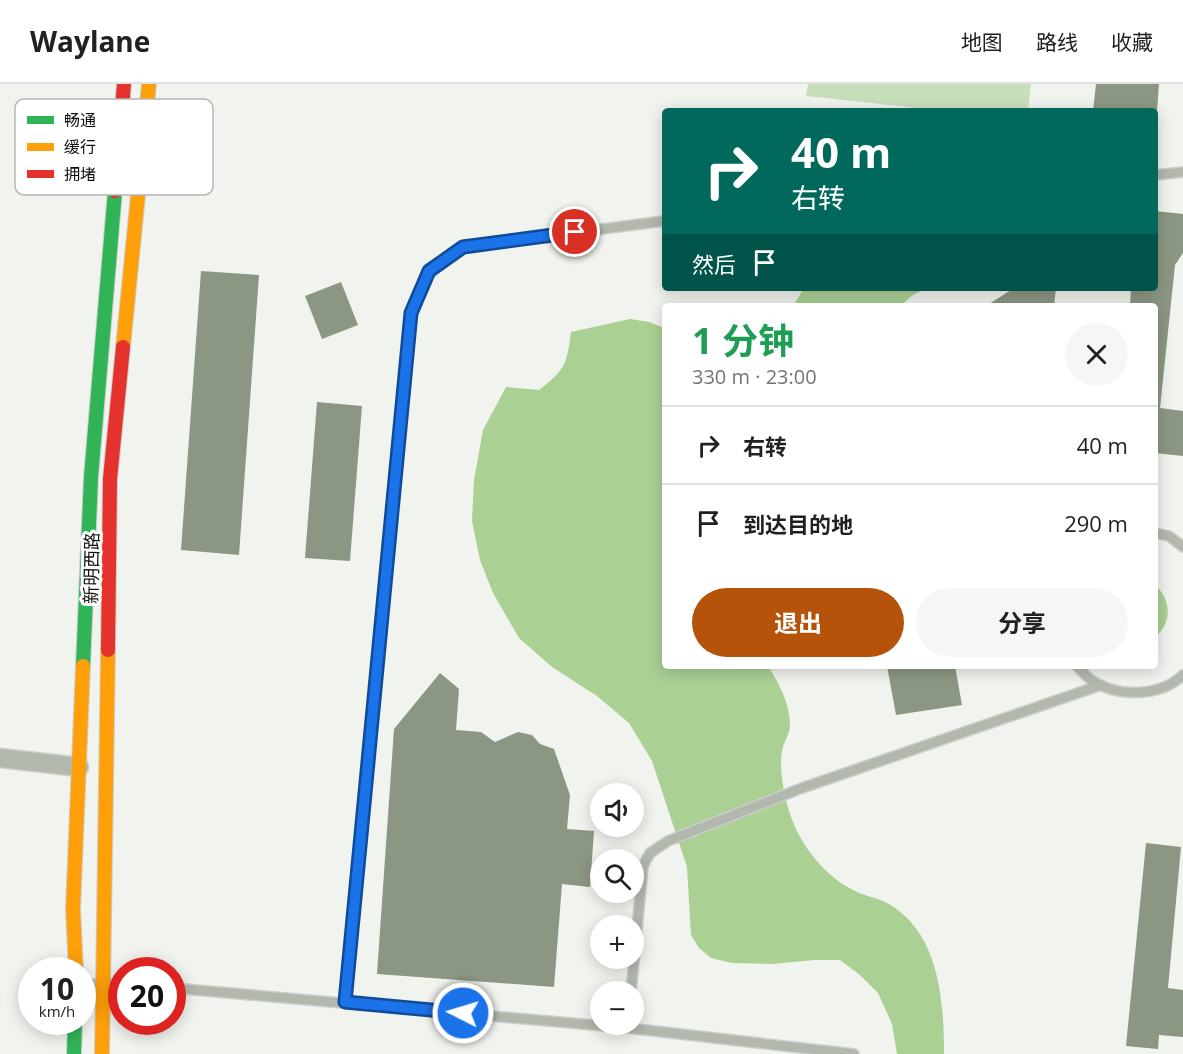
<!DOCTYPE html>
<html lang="zh">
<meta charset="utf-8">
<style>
body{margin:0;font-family:"Open Sans","Noto Sans SC",sans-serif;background:#f6f6f6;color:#202124;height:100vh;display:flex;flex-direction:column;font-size:22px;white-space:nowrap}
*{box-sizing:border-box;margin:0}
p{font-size:20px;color:#757577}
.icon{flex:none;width:33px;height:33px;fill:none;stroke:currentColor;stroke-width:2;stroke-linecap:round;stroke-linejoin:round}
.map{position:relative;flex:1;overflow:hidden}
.panel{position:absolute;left:662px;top:219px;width:496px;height:366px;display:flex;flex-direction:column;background:#fff;border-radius:6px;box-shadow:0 3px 15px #0003}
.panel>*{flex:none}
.hud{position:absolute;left:662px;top:24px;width:496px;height:183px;border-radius:6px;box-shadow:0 3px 15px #0003;background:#00695c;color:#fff;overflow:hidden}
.tools{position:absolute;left:590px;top:699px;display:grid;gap:12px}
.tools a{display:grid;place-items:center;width:54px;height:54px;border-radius:50%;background:#fff;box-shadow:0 3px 15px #0003;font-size:30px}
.speed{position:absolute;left:18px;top:873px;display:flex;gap:12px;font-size:30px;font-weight:700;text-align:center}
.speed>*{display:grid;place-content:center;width:78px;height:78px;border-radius:50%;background:#fff;box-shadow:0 3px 15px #0003;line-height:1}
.speed small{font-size:15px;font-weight:400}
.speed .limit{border:9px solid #d22;background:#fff;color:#111}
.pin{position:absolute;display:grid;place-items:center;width:51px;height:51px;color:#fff;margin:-26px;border:3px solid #fff;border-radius:50%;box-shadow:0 2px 6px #0007}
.me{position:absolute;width:66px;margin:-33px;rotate:275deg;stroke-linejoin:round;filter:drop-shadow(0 0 4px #0008)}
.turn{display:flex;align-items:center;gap:21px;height:126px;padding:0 30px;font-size:27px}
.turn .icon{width:78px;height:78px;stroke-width:2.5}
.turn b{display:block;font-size:42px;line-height:51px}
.then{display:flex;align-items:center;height:57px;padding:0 30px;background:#0003;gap:12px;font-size:22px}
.round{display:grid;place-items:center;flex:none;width:63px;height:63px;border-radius:32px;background:#f6f6f6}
.head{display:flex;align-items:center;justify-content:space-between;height:102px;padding:0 30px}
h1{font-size:36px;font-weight:700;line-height:45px;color:#1e9e55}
.button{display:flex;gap:12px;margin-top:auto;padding:12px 30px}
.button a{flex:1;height:69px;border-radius:36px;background:#b45309;color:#fff;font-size:24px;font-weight:700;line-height:69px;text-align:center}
.button a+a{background:#f6f6f6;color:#202124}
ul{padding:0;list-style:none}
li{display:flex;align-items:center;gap:18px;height:78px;padding:0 30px;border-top:2px solid #e0e0e0}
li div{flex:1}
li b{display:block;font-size:22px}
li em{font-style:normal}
header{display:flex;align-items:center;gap:36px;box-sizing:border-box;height:84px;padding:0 30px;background:#fff;border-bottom:2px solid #e0e0e0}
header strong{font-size:28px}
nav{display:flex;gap:33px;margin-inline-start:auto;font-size:21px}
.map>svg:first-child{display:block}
.green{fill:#c8dfbc}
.water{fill:#aad094}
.building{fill:#8c9783}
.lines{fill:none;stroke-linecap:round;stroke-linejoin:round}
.lane-casing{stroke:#cccecb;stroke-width:12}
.street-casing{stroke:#cccecb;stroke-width:21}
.fast-casing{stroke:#cccecb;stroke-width:16}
.slow-casing{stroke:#cccecb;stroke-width:16}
.jam-casing{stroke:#cccecb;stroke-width:16}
.lane{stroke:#b3b8ae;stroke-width:9}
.street{stroke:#b3b8ae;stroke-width:18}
.fast{stroke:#30b455;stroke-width:14}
.slow{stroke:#ff9f0a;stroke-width:14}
.jam{stroke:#e5322d;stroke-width:14}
.route-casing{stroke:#114b97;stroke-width:15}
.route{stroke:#1a73e8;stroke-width:10}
.labels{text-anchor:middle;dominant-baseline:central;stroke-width:6;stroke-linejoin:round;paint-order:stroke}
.street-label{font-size:18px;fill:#0e100d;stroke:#fff}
.key{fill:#fff;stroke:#b7b7b6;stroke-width:1.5}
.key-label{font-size:16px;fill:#0e100d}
</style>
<header>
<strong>Waylane</strong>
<nav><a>地图</a><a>路线</a><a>收藏</a></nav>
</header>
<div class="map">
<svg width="1183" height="970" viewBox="0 0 1183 970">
<rect width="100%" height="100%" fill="#f0f3ee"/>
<path class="green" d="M808 0H1031L1028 27H946L806 12Z"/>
<path class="water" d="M804 204H927L913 211 900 222H793Z
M630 235 649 238 664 244V582H768C779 599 790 620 790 641 790 650 783 659 782 667 778 689 787 727 797 747 809 771 829 794 853 806 862 811 873 813 883 817 939 844 944 915 944 970H897L892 940 878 909 860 891 840 876H815L771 880 732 879 711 874 699 864 691 851 687 783 652 677 629 639 597 612 552 583 519 554 493 509 480 476 472 437 474 396 483 346 506 303 539 306C565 286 567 280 571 248Z
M1155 501C1172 516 1172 539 1155 553Z"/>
<path class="building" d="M1096 0H1159L1157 27H1093Z
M1155 127 1183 130V169L1175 181 1160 324 1183 327V372L1155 369V222H1130L1131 204H1155Z
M201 187 259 191 239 471 181 466Z
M341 198 358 241 322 255 305 212Z
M1014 204H1056L1054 222H986Z
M317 318 362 322 350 477 305 474Z
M887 582H955L962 621 896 631Z
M440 589 459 605 456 646 481 648 495 658 518 648 532 651 540 660 554 665 570 711 567 745 594 747 590 803 562 800 554 903 377 890 394 645Z
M1146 759 1181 763 1168 904 1183 906V953L1159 951 1158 965 1126 962Z"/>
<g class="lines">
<g class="lane-casing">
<path id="lane" d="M1155 91 1183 88
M1155 449 1169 452 1183 463
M1077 582C1081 586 1086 592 1090 595 1116 614 1160 613 1183 591
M82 900H122
M172 904 628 944 854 970
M631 908 643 782 650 769 668 757 802 704 1101 601
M345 918 411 229 429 187 463 163 664 137"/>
</g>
<g class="street-casing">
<path id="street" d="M0 674 79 683"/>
</g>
<g class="fast-casing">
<path id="fast" d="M83 582 91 393 115 107
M74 970 75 938"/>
</g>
<g class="slow-casing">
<path id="slow" d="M123 263 149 0
M76 886 73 825 83 582
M102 970 108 566"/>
</g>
<g class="jam-casing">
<path id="jam" d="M115 107 124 0
M108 566 110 395 123 263"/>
</g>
<use href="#lane" class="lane"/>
<use href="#street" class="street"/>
<use href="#fast" class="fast"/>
<use href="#slow" class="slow"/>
<use href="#jam" class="jam"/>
</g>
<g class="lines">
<g class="route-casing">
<path id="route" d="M463 929 345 918 411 229 429 187 463 163 575 148"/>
</g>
<use href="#route" class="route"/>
</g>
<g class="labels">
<g class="street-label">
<text transform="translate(91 484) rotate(-89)">新明西路</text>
</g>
</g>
<rect x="15" y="15" width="198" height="96" rx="9" class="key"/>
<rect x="27" y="32" width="27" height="8" fill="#30b455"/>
<rect x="27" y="59" width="27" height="8" fill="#ff9f0a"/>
<rect x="27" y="86" width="27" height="8" fill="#e5322d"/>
<g class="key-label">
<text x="64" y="42">畅通</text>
<text x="64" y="69">缓行</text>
<text x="64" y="96">拥堵</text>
</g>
</svg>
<div class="tools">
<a><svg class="icon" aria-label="sound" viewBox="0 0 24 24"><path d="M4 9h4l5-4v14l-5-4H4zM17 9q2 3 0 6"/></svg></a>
<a><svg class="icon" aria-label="search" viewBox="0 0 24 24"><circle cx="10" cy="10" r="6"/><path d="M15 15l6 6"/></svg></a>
<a>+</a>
<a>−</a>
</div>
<div class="speed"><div>10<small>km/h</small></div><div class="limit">20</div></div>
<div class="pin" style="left:575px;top:148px;background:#d93025"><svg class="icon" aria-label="arrive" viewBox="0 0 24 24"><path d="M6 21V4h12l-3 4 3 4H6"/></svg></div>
<svg class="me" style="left:463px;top:929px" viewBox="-20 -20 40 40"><circle r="17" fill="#1a73e8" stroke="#fff" stroke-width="3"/><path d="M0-11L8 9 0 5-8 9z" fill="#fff"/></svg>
<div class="hud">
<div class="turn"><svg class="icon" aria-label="right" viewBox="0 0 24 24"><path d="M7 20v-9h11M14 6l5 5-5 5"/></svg><div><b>40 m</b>右转</div></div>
<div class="then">然后<svg class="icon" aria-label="arrive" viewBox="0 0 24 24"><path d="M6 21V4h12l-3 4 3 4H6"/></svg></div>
</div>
<section class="panel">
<div class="head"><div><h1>1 分钟</h1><p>330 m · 23:00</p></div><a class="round"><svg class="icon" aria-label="close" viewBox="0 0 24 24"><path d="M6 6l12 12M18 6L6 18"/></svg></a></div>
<ul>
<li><svg class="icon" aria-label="right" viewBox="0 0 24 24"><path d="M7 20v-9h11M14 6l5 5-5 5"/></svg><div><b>右转</b></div><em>40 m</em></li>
<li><svg class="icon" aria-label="arrive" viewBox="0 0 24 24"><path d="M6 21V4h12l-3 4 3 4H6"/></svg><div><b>到达目的地</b></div><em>290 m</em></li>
</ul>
<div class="button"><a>退出</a><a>分享</a></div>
</section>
</div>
